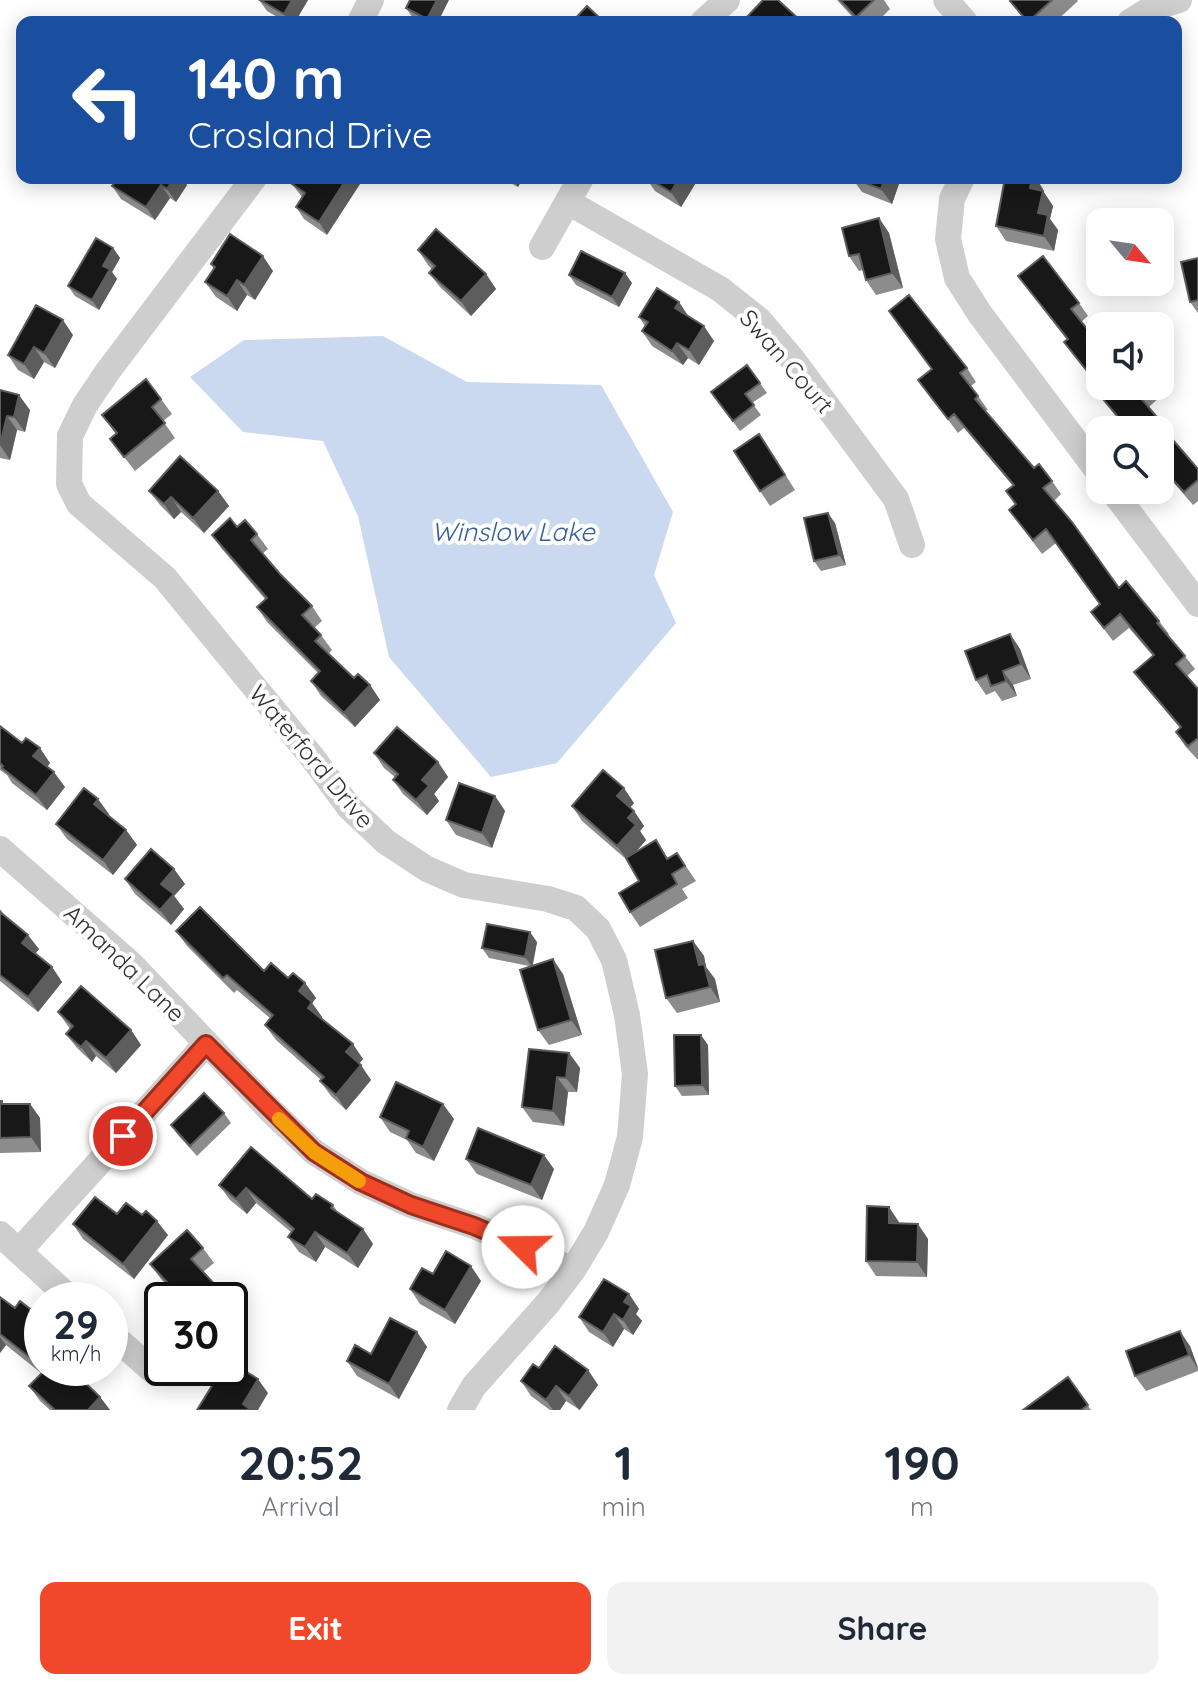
<!DOCTYPE html>
<style>
body{margin:0;font-family:Quicksand,sans-serif;background:#f2f2f3;color:#1f2937;height:100vh;display:flex;flex-direction:column;font-size:30px;white-space:nowrap}
*{box-sizing:border-box;margin:0}
p{font-size:26px;color:#747a83}
.icon{flex:none;width:44px;height:44px;fill:none;stroke:currentColor;stroke-width:2;stroke-linecap:round;stroke-linejoin:round}
.map{position:relative;height:1410px;overflow:hidden}
.details{display:flex;flex-direction:column;background:#fff;flex:1}
.details>*{flex:none}
.top-card{position:absolute;left:16px;top:16px;width:1166px;height:168px;border-radius:16px;box-shadow:0 4px 20px #0003;background:#1a4fa0;color:#fff;overflow:hidden}
.needle{width:52px;rotate:119deg}
.buttons{position:absolute;left:1086px;top:208px;display:grid;gap:16px}
.buttons a{display:grid;place-items:center;width:88px;height:88px;border-radius:16px;background:#fff;box-shadow:0 4px 20px #0003;font-size:40px}
.speed{position:absolute;left:24px;top:1282px;display:flex;gap:16px;font-size:40px;font-weight:700;text-align:center}
.speed>*{display:grid;place-content:center;width:104px;height:104px;border-radius:50%;background:#fff;box-shadow:0 4px 20px #0003;line-height:1}
.speed small{font-size:20px;font-weight:400}
.speed .limit{border:4px solid #111;border-radius:12px;background:#fff;color:#111}
.pin{position:absolute;display:grid;place-items:center;width:68px;height:68px;color:#fff;margin:-34px;border:4px solid #fff;border-radius:50%;box-shadow:0 2px 8px #0007}
.me{position:absolute;width:88px;margin:-44px;rotate:292deg;stroke-linejoin:round;filter:drop-shadow(0 0 6px #0008)}
.turn{display:flex;align-items:center;gap:28px;height:168px;padding:0 40px;font-size:36px}
.turn .icon{width:104px;height:104px;stroke-width:2.5}
.turn b{display:block;font-size:56px;line-height:68px}
.eta{display:flex;justify-content:space-evenly;align-items:center;height:136px;text-align:center}
.eta b{font-size:48px;font-weight:700;line-height:56px}
.button{display:flex;gap:16px;margin-top:auto;padding:16px 40px}
.button a{flex:1;height:92px;border-radius:16px;background:#f1472a;color:#fff;font-size:32px;font-weight:700;line-height:92px;text-align:center}
.button a+a{background:#f2f2f3;color:#1f2937}
.map>svg:first-child{display:block}
.water{fill:#cad9ef}
.lines{fill:none;stroke-linecap:round;stroke-linejoin:round}
.minor{stroke:#cecece;stroke-width:26}
.wall{fill:#8c8c8c}
.shaded-wall{fill:#5d5d5d}
.building{fill:#181818;stroke:#5d5d5d;stroke-width:2}
.route-casing{stroke:#9d2e1b;stroke-width:20}
.route{stroke:#f1472a;stroke-width:14}
.slow{stroke:#f59e0b;stroke-width:14}
.labels{text-anchor:middle;dominant-baseline:central;stroke-width:8;stroke-linejoin:round;paint-order:stroke}
.street-label{font-size:24px;fill:#313131;stroke:#fff}
.water-label{font-size:26px;font-style:italic;fill:#385f9a;stroke:#fff}
</style>
<div class="map">
<svg width="1198" height="1410" viewBox="0 0 1198 1410">
<rect width="100%" height="100%" fill="#fff"/>
<path class="water" d="M383 336 467 382 601 385 673 512 654 575 676 623 557 763 491 777 389 657 358 516 323 441 243 432 190 377 244 340Z"/>
<g class="lines">
<path class="minor" d="M946 0 965 22
M360 22 371 0
M703 22 727 0
M1130 22 1152 8 1179 0
M254 178 108 371 85 405 70 436 69 484 79 504 165 578 312 757 349 807 386 842 427 869 464 885 548 899 576 908 598 929 614 960 627 1015 635 1074 630 1137 617 1185 596 1232 573 1270 548 1303 474 1386 460 1410
M962 178 952 199 948 239 957 278 980 314 1100 474
M568 202 720 289 759 320 793 360 896 499 912 545
M542 247 581 178
M1112 490 1198 604
M0 849 131 964 271 1111 314 1152 361 1182 411 1205 474 1226 523 1247 573 1270
M0 1234 72 1300
M19 1251 206 1044
M110 1333 152 1370"/>
</g>
<path class="wall" d="M259 0H308L295 22H286L267 11Z
M837 0H884L890 9 877 22H857Z
M1011 0H1077L1078 1 1055 22H1026L1010 1Z
M406 8 438 22H421L413 18Z
M118 178H187L184 181 187 185 176 202 170 198 155 220 121 199 112 186Z
M296 178 327 235 304 219 296 207 302 197 292 184Z
M501 178H523L518 187Z
M646 178H695L697 181 681 207 655 191Z
M852 178H901L892 204 862 192Z
M1043 189V191L1053 206 1050 219 1058 230 1054 251 1006 241 996 226Z
M879 218 889 233 903 288 876 295 866 280 863 270 859 271 849 256Z
M113 248 120 258 112 272 117 279 99 310 75 296 68 286Z
M418 250 486 274 496 289 471 316 440 287 429 273 432 269 428 265Z
M1198 258V313L1190 302Z
M211 264 273 271 255 300 247 295 237 311 216 297 205 282 214 269Z
M569 275 632 283 619 307 576 285Z
M1018 276 1079 303 1088 316 1081 322 1100 386H1156L1162 395 1149 407 1162 423 1171 436 1170 437 1198 469V501L1193 505 1174 483 1169 488 1160 479V430H1127L1102 398 1105 395 1064 342 1067 340Z
M639 317H689L714 341 699 365 688 358 683 365 652 346 642 331 645 326Z
M73 335 55 368 44 362 34 379 18 370 8 355Z
M747 365 767 393 752 403 761 415 740 431 711 392Z
M967 368 976 382 971 386 988 410 985 411 1034 468 1052 481 1061 494 1054 501 1119 588 1159 621 1169 634 1168 635 1195 669 1187 676 1198 689V760L1185 746 1176 732 1180 728 1144 685 1134 672 1153 656 1129 628 1113 641 1091 612 1100 604 1056 543 1042 554 1009 510 1015 505 1006 491 1013 486 964 428 958 433 918 380Z
M0 390 30 410 25 432 17 430 10 460 0 458Z
M161 399 172 414 163 421 175 438 135 471 110 439 116 434 102 415Z
M769 449 795 490 770 506 760 491Z
M149 491H218L229 506 204 533 181 512 174 519 160 505Z
M835 523 846 565 821 571 814 561Z
M237 527 257 534 268 549 262 554 280 574 312 606 322 621 314 628 321 635 332 650 328 654 354 678 370 685 380 700 355 727 321 696 311 681 318 673 267 622 257 607 265 599 222 549 212 535Z
M1010 634 1020 649 1031 679 1013 685 1017 696 1002 701 995 691 986 695 976 680Z
M0 726 50 763 47 767 65 787 47 810 12 783 7 775 0 770Z
M374 753 438 762 448 777 434 794 439 801 427 815 403 794 393 780 395 777 384 768Z
M495 796 505 811 492 848 456 835 446 820Z
M634 803 630 808 634 811 644 826 640 831 646 840 636 852 668 858 677 853 696 881 682 889 688 898 640 927 630 912 639 881 627 860 582 821 572 806Z
M109 814 108 815 126 830 137 845 113 875 67 839 56 824Z
M174 869 185 884 174 896 184 909 171 925 135 894 125 879Z
M0 909 6 917 39 949 35 954 52 967 62 982 38 1012 0 981Z
M176 931 264 971 305 983 316 998 312 1003 322 1017 321 1019 363 1059 359 1064 371 1080 346 1110 331 1096 320 1081 321 1080 276 1040 265 1025 271 1019 237 990 234 993 187 946Z
M693 941 704 956 706 967 715 979 720 1002 677 1013 666 998Z
M537 942 533 965 563 974 582 1035 549 1045 538 1030 529 966 489 958 482 948Z
M58 1012 131 1030 141 1045 116 1073 96 1056 92 1062 77 1048 66 1034 70 1029Z
M708 1045 709 1095 682 1096 675 1086Z
M569 1053 580 1068 577 1092H568L564 1126 533 1122 522 1107Z
M0 1101H2L4 1104H30L40 1118 41 1152 0 1153Z
M224 1113 231 1123 197 1156 178 1135 171 1125Z
M380 1117 454 1119 434 1161 416 1153 407 1140 390 1132Z
M466 1159 554 1169 542 1200 477 1174Z
M219 1185 312 1199 333 1205 339 1214 363 1229 373 1244 358 1268 325 1247 316 1262 299 1252 288 1237 291 1232 256 1203 247 1214 230 1200Z
M117 1214 168 1235 134 1279 83 1239 73 1224Z
M899 1222V1224L928 1239 927 1277 876 1276 866 1261Z
M203 1248 214 1263 203 1272 219 1289 226 1300H180L161 1279 150 1264Z
M433 1274 481 1281 455 1324 420 1304 410 1289Z
M629 1294 639 1309 636 1314 642 1321 633 1335 624 1329 613 1347 589 1332 579 1317Z
M0 1297 42 1368 100 1397 110 1410H50L40 1401 29 1386 41 1373 6 1345 0 1353Z
M417 1332 427 1347 399 1399 357 1376 347 1361 371 1354Z
M1190 1346 1198 1367V1371L1146 1391 1135 1376Z
M539 1368 588 1370 598 1385 580 1410 566 1401 560 1410H550L531 1396 521 1381Z
M1068 1377 1091 1410H1023Z"/>
<path class="shaded-wall" d="M292 0H308L295 22H290L284 14Z
M437 0H449L438 22H429L427 19Z
M174 178H187L184 181 187 185 176 202 167 189Z
M347 178H364L327 235 319 222Z
M511 178H523L518 187Z
M679 178H695L697 181 681 207 671 192Z
M885 178H901L892 204 881 189Z
M1032 178H1036L1043 189V191L1053 206 1050 219 1058 230 1054 251 1044 236 1030 188Z
M161 185 170 198 155 220 146 207Z
M879 218 889 233 903 288 892 273Z
M113 248 120 258 112 272 117 279 99 310 92 300 103 266Z
M263 256 273 271 255 300 244 285Z
M625 273 632 283 619 307 612 297Z
M486 274 496 289 471 316 461 301Z
M237 280 247 295 237 311 227 296Z
M679 302 689 317 675 308Z
M63 320 73 335 55 368 44 353Z
M704 326 714 341 699 365 689 350Z
M677 343 688 358 683 365 672 351Z
M34 347 44 362 34 379 24 364Z
M19 395 30 410 25 432 14 417Z
M7 416 17 430 10 460 0 445Z
M218 491 229 506 204 533 193 518Z
M171 497 181 512 174 519 164 504Z
M828 513 835 523 846 565 839 555Z
M1010 634 1020 649 1031 679 1021 664Z
M1003 671 1013 685 1017 696 1006 681Z
M370 685 380 700 355 727 344 713Z
M40 748 50 763 44 771 33 756Z
M438 762 448 777 434 794 439 801 427 815 416 800 422 780Z
M54 772 65 787 47 810 36 795Z
M624 788 634 803 627 811 617 796Z
M495 796 505 811 492 848 482 833Z
M98 799 109 814 105 819 94 804Z
M634 811 644 826 640 831 646 840 628 861 617 846 628 818Z
M126 830 137 845 113 875 103 860Z
M174 869 185 884 174 896 184 909 171 925 160 910 161 884Z
M530 932 537 942 532 967 525 957Z
M28 935 39 949 32 958 22 943Z
M693 941 704 956 706 967 715 979 720 1002 710 987 699 965Z
M553 959 563 974 582 1035 571 1020Z
M52 967 62 982 38 1012 28 997Z
M305 983 316 998 312 1003 322 1017 318 1023 308 1008 299 991Z
M131 1030 141 1045 116 1073 106 1058Z
M701 1035 708 1045 709 1095 702 1085Z
M86 1041 96 1056 92 1062 81 1047Z
M353 1044 363 1059 356 1067 346 1052Z
M569 1053 580 1068 577 1092 566 1078Z
M361 1065 371 1080 346 1110 336 1095Z
M557 1077 568 1092 564 1126 553 1111Z
M30 1104 40 1118 41 1152 31 1137Z
M443 1104 454 1119 434 1161 423 1147Z
M544 1155 554 1169 542 1200 531 1185Z
M246 1188 256 1203 247 1214 236 1199Z
M889 1207 899 1222V1238L889 1223Z
M157 1221 168 1235 134 1279 123 1264Z
M918 1224 928 1239 927 1277 917 1262Z
M363 1229 373 1244 358 1268 347 1253Z
M315 1232 325 1247 316 1262 305 1247Z
M471 1266 481 1281 455 1324 445 1310Z
M629 1294 639 1309 636 1314 642 1321 633 1335 623 1320 624 1302Z
M614 1314 624 1329 613 1347 603 1332Z
M39 1316 42 1320V1338L32 1325Z
M1180 1331 1190 1346 1198 1369 1189 1355Z
M417 1332 427 1347 399 1399 389 1384Z
M0 1337 6 1345 0 1353Z
M588 1370 598 1385 579 1410 569 1396Z
M258 1379 268 1393 258 1410H247L243 1404Z
M556 1386 566 1401 560 1410H553L546 1400Z
M100 1397 110 1410H88Z"/>
<path class="building" d="M260 0H292L284 14Z
M410 0H437L427 19 406 8Z
M763 0H778L802 22H747L744 20Z
M840 0H874L856 17Z
M1011 0H1052L1028 22 1010 1Z
M587 6 603 21 602 22H572Z
M118 178H174L167 189 161 185 146 207 112 186Z
M296 178H347L319 222 296 207 305 193 292 184Z
M648 178H679L671 192Z
M853 178H885L881 189Z
M1005 178H1032L1030 188 1043 191 1038 213 1048 215 1044 236 996 226Z
M879 218 892 273 866 280 859 254 849 256 842 228Z
M436 229 486 274 461 301 429 273 435 266 418 250Z
M230 234 263 256 244 285 237 280 227 296 205 282 215 267 211 264Z
M96 238 113 248 103 266 110 269 92 300 68 286Z
M581 251 625 273 612 297 569 275Z
M1043 256 1079 303 1071 309 1100 345V386H1149L1138 395 1162 423 1160 425 1198 469V480L1184 492 1165 471 1160 475V430H1129L1102 398 1106 395 1064 342 1068 339 1018 276Z
M1198 258V300L1190 302 1181 262Z
M657 288 679 302 675 308 704 326 689 350 677 343 672 351 642 331 648 322 639 317Z
M909 295 967 368 960 373 978 396 975 399 1034 468 1039 464 1052 481 1043 488 1072 522 1119 588 1126 581 1159 621 1157 623 1185 656 1176 664 1198 689V738L1188 746 1176 732 1181 727 1134 672 1154 655 1120 614 1104 628 1091 612 1100 604 1046 529 1033 540 1009 510 1016 504 1006 491 1014 485 954 414 948 419 918 380 932 369 889 311Z
M36 305 63 320 44 353 34 347 24 364 8 355Z
M747 365 760 383 745 394 754 405 733 421 711 392Z
M146 379 161 399 152 407 165 423 124 457 110 439 117 433 102 415Z
M0 390 19 395 14 417 7 416 0 445Z
M759 434 785 475 760 491 734 451Z
M180 456 218 491 193 518 171 497 164 504 149 491Z
M828 513 839 555 814 561 804 518Z
M230 518 237 527 245 520 257 534 251 540 280 574 312 606 302 615 321 635 315 641 354 678 358 674 370 685 344 713 311 681 320 671 257 607 267 598 212 535Z
M1010 634 1021 664 1003 671 1006 681 991 686 987 675 976 680 965 651Z
M0 726 22 743 26 738 40 748 33 756 54 772 36 795 2 768 3 766 0 763Z
M397 727 438 762 422 780 429 786 416 800 393 780 398 774 374 753Z
M603 770 624 788 617 796 634 811 628 818 636 825 617 846 572 806Z
M459 783 495 796 482 833 446 820Z
M84 788 98 799 94 804 126 830 103 860 56 824Z
M656 840 667 859 677 853 685 866 672 874 677 884 630 912 619 893 639 881 626 858Z
M151 849 174 869 161 884 174 894 160 910 125 879Z
M200 907 264 971 271 963 288 978 293 973 305 983 299 991 312 1002 308 1008 353 1044 346 1052 361 1065 336 1095 320 1081 324 1077 265 1025 273 1015 227 975 223 978 176 931Z
M0 912 28 935 22 943 52 967 28 997 0 975Z
M487 924 530 932 525 957 482 948Z
M693 941 699 965 704 964 710 987 666 998 655 950Z
M553 959 571 1020 538 1030 520 970Z
M81 986 131 1030 106 1058 86 1041 81 1047 66 1034 73 1026 58 1012Z
M674 1035H701L702 1085 675 1086Z
M529 1049 569 1053 566 1078 557 1077 553 1111 522 1107Z
M396 1082 443 1104 423 1147 406 1138 409 1131 380 1117Z
M204 1093 224 1113 190 1146 171 1125Z
M0 1101H2V1104H30L31 1137 0 1138Z
M478 1128 544 1155 531 1185 466 1159Z
M251 1147 312 1199 316 1194 333 1205 331 1208 363 1229 347 1253 315 1232 305 1247 288 1237 294 1229 246 1188 236 1199 219 1185Z
M95 1197 117 1214 126 1203 142 1215 146 1211 157 1221 123 1264 73 1224Z
M867 1206 889 1207V1223L918 1224 917 1262 866 1261Z
M187 1230 203 1248 191 1259 219 1289 207 1300H184L150 1264Z
M446 1251 471 1266 445 1310 410 1289 422 1268 433 1274Z
M604 1279 629 1294 624 1302 631 1306 623 1320 614 1314 603 1332 579 1317Z
M0 1297 15 1308 20 1301 39 1316 32 1325 42 1332V1367L0 1334Z
M390 1318 417 1332 389 1384 347 1361 355 1345 371 1354Z
M1180 1331 1189 1355 1135 1376 1126 1351Z
M555 1346 588 1370 569 1396 556 1386 546 1400 521 1381 533 1364 539 1368Z
M230 1362 258 1379 243 1404 250 1409 249 1410H197L223 1368H230Z
M43 1368H70L100 1397 88 1410H55L29 1386 45 1370Z
M1068 1377 1088 1405 1081 1410H1023Z"/>
<g class="lines">
<g class="route-casing">
<path id="route" d="M123 1136 206 1044 314 1152 361 1182 411 1205 474 1226 523 1247"/>
</g>
<use href="#route" class="route"/>
<path class="slow" d="M279 1119 314 1152 359 1181"/>
</g>
<g class="labels">
<g class="street-label">
<text transform="translate(787 361) rotate(49)">Swan Court</text>
<text transform="translate(312 756) rotate(50)">Waterford Drive</text>
<text transform="translate(125 963) rotate(44)">Amanda Lane</text>
</g>
<g class="water-label">
<text x="513" y="531">Winslow Lake</text>
</g>
</g>
</svg>
<div class="buttons">
<a><svg class="needle" viewBox="-14 -14 28 28"><path d="M0-13l5 13h-10z" fill="#e53935"/><path d="M0 13l5-13h-10z" fill="#747a83"/></svg></a>
<a><svg class="icon" aria-label="sound" viewBox="0 0 24 24"><path d="M4 9h4l5-4v14l-5-4H4zM17 9q2 3 0 6"/></svg></a>
<a><svg class="icon" aria-label="search" viewBox="0 0 24 24"><circle cx="10" cy="10" r="6"/><path d="M15 15l6 6"/></svg></a>
</div>
<div class="speed"><div>29<small>km/h</small></div><div class="limit">30</div></div>
<div class="pin" style="left:123px;top:1136px;background:#d93025"><svg class="icon" aria-label="arrive" viewBox="0 0 24 24"><path d="M6 21V4h12l-3 4 3 4H6"/></svg></div>
<svg class="me" style="left:523px;top:1247px" viewBox="-20 -20 40 40"><circle r="19" fill="#fff"/><path d="M0-13L10 11 0 6-10 11z" fill="#f1472a"/></svg>
<div class="top-card">
<div class="turn"><svg class="icon" aria-label="left" viewBox="0 0 24 24"><path d="M17 20v-9H6M10 6l-5 5 5 5"/></svg><div><b>140 m</b>Crosland Drive</div></div>
</div>
</div>
<section class="details">
<div class="eta">
<div><b>20:52</b><p>Arrival</p></div>
<div><b>1</b><p>min</p></div>
<div><b>190</b><p>m</p></div>
</div>
<div class="button"><a>Exit</a><a>Share</a></div>
</section>
